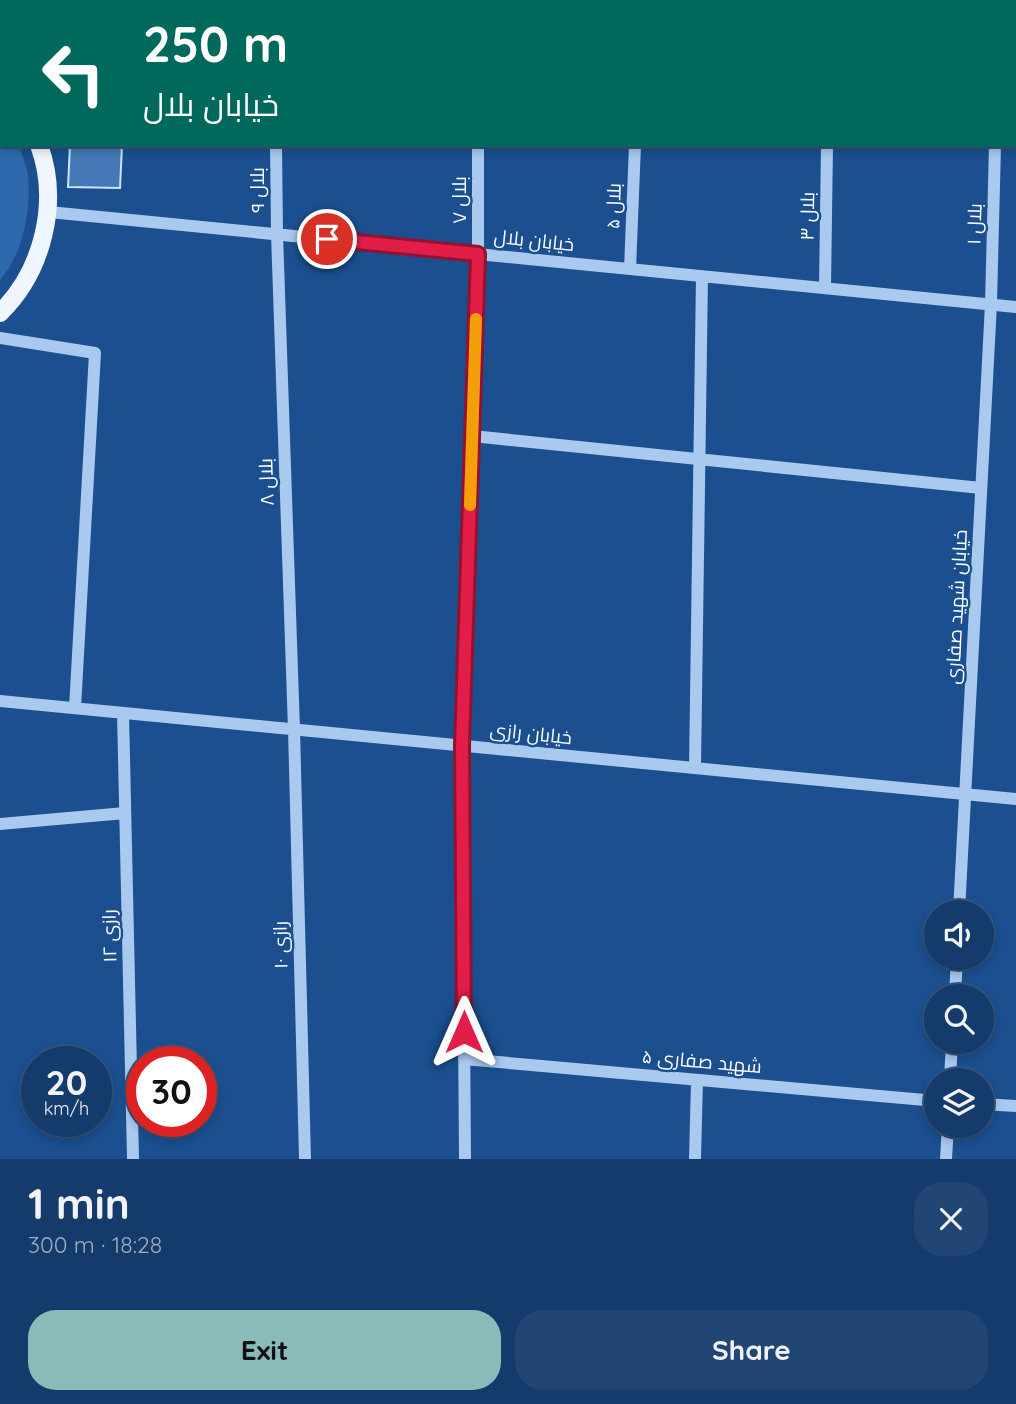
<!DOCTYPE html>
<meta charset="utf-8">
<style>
body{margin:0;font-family:Quicksand,Cairo,sans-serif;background:#214673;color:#f1f3f6;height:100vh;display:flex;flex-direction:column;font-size:26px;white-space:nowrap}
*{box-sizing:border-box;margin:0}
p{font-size:23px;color:#9dadc1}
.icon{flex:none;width:38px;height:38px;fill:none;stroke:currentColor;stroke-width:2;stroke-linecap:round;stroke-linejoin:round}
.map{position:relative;height:1159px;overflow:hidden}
.side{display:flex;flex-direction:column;background:#143b6b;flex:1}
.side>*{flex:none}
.hud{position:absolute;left:0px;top:0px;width:1017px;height:147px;box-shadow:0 4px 10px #0003,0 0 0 2px #33557e;background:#00695c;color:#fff;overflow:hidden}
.buttons{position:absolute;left:924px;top:900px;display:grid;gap:14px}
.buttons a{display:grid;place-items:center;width:70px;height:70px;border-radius:50%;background:#143b6b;box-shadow:0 4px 10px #0003,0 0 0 2px #33557e;font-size:35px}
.speed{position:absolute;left:21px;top:1046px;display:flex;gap:14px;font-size:35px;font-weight:700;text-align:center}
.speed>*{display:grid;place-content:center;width:91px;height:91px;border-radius:50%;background:#143b6b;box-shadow:0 4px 10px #0003,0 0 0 2px #33557e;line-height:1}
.speed small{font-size:18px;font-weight:400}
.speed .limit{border:10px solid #d22;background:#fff;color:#111}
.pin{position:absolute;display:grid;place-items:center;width:60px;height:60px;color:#fff;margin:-30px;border:4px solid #fff;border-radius:50%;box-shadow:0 2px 7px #0007}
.me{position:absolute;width:77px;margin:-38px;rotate:0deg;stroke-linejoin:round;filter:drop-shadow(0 0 5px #0008)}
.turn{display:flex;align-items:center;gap:24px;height:147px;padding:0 28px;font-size:32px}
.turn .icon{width:91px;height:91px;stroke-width:2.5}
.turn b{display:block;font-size:49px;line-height:60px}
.round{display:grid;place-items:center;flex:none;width:74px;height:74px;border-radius:28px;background:#214673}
.overview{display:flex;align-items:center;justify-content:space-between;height:119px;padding:0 28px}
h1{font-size:42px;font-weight:800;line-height:52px}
.button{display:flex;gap:14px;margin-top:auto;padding:14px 28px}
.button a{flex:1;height:80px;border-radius:28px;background:#8bbbb9;color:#111;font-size:28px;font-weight:800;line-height:80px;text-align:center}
.button a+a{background:#214673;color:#f1f3f6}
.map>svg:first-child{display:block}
.green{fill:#2e69ad}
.building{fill:#4478b7;stroke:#cfe3fa;stroke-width:2}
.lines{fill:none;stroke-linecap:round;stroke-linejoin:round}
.minor{stroke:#a9c9ee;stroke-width:12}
.major{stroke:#f0f6ff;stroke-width:18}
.route-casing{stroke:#92132f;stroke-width:18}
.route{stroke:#e11d48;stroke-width:12}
.slow{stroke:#f59e0b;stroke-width:12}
.labels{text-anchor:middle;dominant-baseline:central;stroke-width:5;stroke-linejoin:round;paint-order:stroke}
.street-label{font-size:19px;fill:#fff;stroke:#1b4f8f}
</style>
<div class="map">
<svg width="1016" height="1159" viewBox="0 0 1016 1159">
<rect width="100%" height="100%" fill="#1b4f8f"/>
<path class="green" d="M0 108 2 145H19C22 155 27 167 28 177 31 212 23 253 0 280Z"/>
<path class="building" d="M70 145H122L120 188 68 187Z"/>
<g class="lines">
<path class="minor" d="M276 0V2
M477 0V2
M641 2V0
M829 2V0
M999 2V0
M276 145 277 234 294 729 305 1159
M49 212 1016 307
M630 269 635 145
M825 288 827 145
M0 338 95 353 75 708
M472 436 981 488
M0 701 1016 799
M123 713 133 1159
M695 768 702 276
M0 824 125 813
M959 912 991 304 995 145
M955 996 957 957
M464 1059 936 1101
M950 1080 952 1041
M982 1104 1016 1106
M465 1159 462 745 478 254V145
M695 1159 697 1080
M946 1159 948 1125"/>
<path class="major" d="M0 75 2 76
M0 313C43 271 60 202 39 145"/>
</g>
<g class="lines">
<g class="route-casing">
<path id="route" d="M327 239 478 254 462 745 464 1032"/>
</g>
<use href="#route" class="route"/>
<path class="slow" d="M470 505 476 319"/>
</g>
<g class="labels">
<g class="street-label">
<text transform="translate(257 190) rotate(-90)">بلال ۹</text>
<text transform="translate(459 200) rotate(-90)">بلال ۷</text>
<text transform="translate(613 206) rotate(-88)">بلال ۵</text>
<text transform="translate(807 216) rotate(-89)">بلال ۳</text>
<text transform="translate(974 224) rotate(-88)">بلال ۱</text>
<text transform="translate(534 240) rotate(6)">خیابان بلال</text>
<text transform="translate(266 482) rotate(-92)">بلال ۸</text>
<text transform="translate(956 607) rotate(-87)">خیابان شهید صفاری</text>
<text transform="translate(531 733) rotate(6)">خیابان رازی</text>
<text transform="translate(109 936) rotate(-91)">رازی ۱۲</text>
<text transform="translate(280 945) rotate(-91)">رازی ۱۰</text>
<text transform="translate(702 1061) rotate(5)">شهید صفاری ۵</text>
</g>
</g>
</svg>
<div class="buttons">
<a><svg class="icon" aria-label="sound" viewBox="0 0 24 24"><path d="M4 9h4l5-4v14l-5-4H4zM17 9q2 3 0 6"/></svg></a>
<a><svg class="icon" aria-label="search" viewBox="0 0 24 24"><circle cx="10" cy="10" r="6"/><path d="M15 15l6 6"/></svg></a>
<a><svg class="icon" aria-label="layers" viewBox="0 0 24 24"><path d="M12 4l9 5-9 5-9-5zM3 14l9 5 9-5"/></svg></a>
</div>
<div class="speed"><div>20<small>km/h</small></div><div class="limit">30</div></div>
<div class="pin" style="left:327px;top:239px;background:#d93025"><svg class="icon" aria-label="arrive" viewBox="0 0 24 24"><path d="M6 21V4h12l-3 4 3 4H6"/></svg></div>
<svg class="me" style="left:464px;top:1032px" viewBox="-20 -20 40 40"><path d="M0-17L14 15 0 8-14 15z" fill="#e11d48" stroke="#fff" stroke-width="4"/></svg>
<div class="hud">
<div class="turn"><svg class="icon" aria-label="left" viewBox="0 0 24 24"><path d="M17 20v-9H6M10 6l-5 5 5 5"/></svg><div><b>250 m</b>خیابان بلال</div></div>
</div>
</div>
<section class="side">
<div class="overview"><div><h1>1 min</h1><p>300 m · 18:28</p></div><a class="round"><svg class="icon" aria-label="close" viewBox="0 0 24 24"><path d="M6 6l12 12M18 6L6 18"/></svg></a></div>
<div class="button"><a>Exit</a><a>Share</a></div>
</section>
